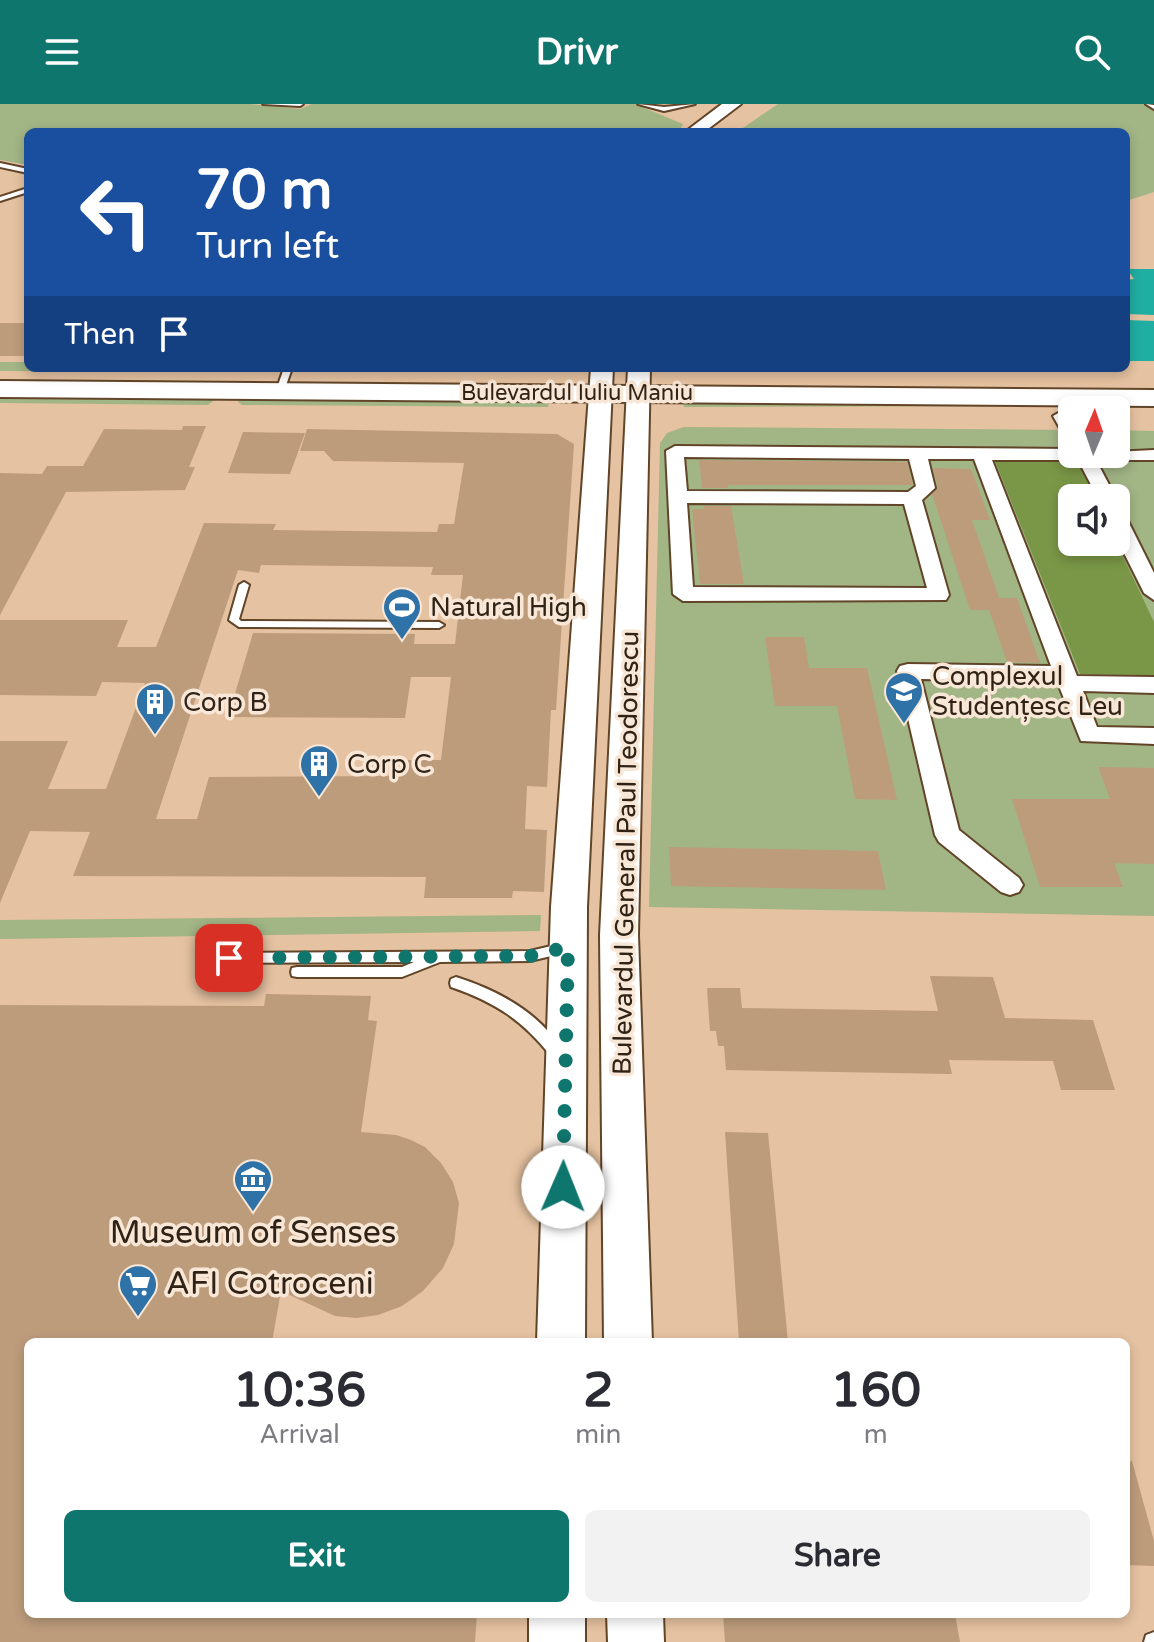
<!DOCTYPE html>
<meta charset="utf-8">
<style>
body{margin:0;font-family:"Varela Round",sans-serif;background:#f2f2f3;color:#2b2b33;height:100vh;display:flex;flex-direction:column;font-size:30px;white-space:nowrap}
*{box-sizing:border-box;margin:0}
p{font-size:26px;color:#7c7c81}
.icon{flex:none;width:44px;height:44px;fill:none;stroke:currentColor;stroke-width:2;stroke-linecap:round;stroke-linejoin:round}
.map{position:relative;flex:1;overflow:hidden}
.sheet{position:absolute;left:24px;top:1234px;width:1106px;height:280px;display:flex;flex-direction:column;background:#fff;border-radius:12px;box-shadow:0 4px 12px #0003}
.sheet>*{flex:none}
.banner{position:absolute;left:24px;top:24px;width:1106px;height:244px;border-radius:12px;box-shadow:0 4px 12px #0003;background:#1a4fa0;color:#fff;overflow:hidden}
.needle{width:52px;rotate:2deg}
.fabs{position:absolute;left:1058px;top:292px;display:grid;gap:16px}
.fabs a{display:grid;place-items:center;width:72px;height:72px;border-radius:12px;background:#fff;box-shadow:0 4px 12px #0003;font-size:40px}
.pin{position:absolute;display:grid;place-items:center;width:68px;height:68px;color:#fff;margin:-34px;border-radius:16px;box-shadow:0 4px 12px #0006}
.me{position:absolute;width:88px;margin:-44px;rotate:1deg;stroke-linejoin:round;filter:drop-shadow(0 0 6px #0008)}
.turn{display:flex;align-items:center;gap:28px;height:168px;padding:0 40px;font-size:36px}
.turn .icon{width:104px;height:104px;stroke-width:2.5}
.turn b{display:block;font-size:56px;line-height:68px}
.then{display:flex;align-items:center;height:76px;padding:0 40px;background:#0003;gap:16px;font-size:30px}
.eta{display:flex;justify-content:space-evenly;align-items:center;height:136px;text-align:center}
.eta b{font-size:48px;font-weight:700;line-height:56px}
.cta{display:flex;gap:16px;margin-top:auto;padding:16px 40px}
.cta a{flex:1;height:92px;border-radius:12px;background:#0f766e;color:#fff;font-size:32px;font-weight:700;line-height:92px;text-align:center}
.cta a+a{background:#f2f2f3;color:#2b2b33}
header{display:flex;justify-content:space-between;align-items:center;height:104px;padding:0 40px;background:#0f766e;color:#fff;font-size:36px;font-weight:700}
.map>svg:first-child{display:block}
.green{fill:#a2b585;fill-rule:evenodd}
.forest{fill:#7a9747}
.water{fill:#20aea2}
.building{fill:#bd9c7c;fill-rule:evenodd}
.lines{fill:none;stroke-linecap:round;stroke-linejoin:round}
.lane-casing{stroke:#624528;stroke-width:4}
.street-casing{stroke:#624528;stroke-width:4}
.secondary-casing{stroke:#624528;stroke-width:4}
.primary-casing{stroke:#624528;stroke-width:4}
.lane{fill:#fff;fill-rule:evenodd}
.street{fill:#fff;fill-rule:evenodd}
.secondary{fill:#fff;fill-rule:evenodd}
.primary{fill:#fff;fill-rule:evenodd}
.route{stroke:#0f766e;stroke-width:14;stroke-dasharray:0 25.2}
.labels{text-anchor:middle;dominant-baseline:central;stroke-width:7;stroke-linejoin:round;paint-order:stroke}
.far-street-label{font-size:22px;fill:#302316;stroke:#f8e7d6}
.poi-label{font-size:26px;fill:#302316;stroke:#f8e7d6;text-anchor:start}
.street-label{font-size:26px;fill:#302316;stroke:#f8e7d6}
.near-poi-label{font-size:32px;fill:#302316;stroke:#f8e7d6}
</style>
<header><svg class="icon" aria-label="menu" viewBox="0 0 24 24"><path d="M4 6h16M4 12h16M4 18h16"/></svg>Drivr<svg class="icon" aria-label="search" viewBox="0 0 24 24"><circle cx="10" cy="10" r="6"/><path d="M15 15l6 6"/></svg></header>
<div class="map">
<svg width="1154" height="1538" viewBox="0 0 1154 1538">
<rect width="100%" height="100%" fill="#e5c2a1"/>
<path class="green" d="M0 0H249L300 5 312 0H635L683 20 679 28H28V61L0 56Z
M778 0H1154V88L1126 97V28H737Z
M0 258H28V264H155L153 268 0 267Z
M0 289 217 294 208 301 0 299Z
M549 293 548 303 242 301 238 298 240 294Z
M683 298 1037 300 1043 302 684 303Z
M684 323 1072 326V350H1116V326L1154 327V812L649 803 660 339 667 329ZM1072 394H1116V438H1072Z
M541 811 540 827 0 835V816Z"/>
<path class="forest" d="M995 357H1077L1095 394H1072V438H1116L1154 518V571L1080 570Z"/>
<path class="water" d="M1127 165H1154V211L1126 210V176L1134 175Z
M1126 216 1154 217V257H1126Z"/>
<path class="building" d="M0 219H28V252H0Z
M183 322H206L189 363H195L185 386 66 388 0 511V369L42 370 47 362H83L104 325 182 326Z
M307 325 557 330 574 340 556 606H551L547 683 527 682 525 725 547 726 544 788 513 787 512 794H424L426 773 73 772 90 728 30 727 0 799V637H68L48 685H106L145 579 102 578 96 592 0 591V516H128L117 543H156L204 419 276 420 273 426 437 428 439 420H454L464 359 333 357 324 347H300ZM261 461 433 463 431 471H463L455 540H414L415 530 253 529 228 613 405 614 411 573H451L441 656H403L401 672 209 673 197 715H156L238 466 259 469Z
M243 328 305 329 290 370 228 369Z
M699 356 907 358 913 381H728V384H702Z
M933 364 971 365 990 416H972L999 494H1017L1040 559 1007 558 989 506H970L932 390 938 383Z
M704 402H731L744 480H700L692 405H704Z
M765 533H804L809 564H867L897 696 855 695 837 602H775Z
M1098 663 1154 664V760L1114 759 1123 783H1040L1012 695H1110Z
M669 743 878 747 886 786 671 782Z
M930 872 993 873 1005 914 1093 916 1115 986H1061L1053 957 949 956 952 970 726 966 724 942H718L716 927H710L707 884H740L742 904 938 907Z
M266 890 371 892 368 916 377 917 361 1028 396 1031 411 1036 425 1043 441 1059 453 1078 459 1099 454 1140 443 1164 423 1187 402 1202 378 1211 357 1214 335 1212 281 1187 272 1238H28V1510H477L475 1538H0V901L264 902Z
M725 1028 768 1029 788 1238H739Z
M1132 1357 1154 1437V1462L1126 1461V1358Z
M723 1510H955L960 1538H725Z"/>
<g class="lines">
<g class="lane-casing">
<path id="lane" d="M263 0H303L300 2Z
M638 0 664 3 695 0 664 7Z
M1146 0 1154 1V5Z
M0 59 28 65V69L0 63Z
M28 84V88L0 97V93Z
M284 264H292L284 287 280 289 276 287Z
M244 478 249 481 239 515 241 517 439 518 444 521 439 524 239 523 229 516 239 481Z
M564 839 568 840 570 844 568 848 530 857 440 858 402 873H297L292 872 291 868 292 864 297 863H402L414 858 229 859 224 858 223 854 224 850 229 849 530 847Z
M456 873C497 886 541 909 563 948L561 952 556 954 551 952C522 916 495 898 451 883L450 879 451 875Z
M1154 1528V1538H1144L1146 1531Z"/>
</g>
<g class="street-casing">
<path id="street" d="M1062 307 1068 308 1072 314V336L1066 335 1053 312Z
M675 342 1072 345V350L1154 346V356H1096L1116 394V395L1098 394 1078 356H992L1077 572 1154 573V589L1083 587 1097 623 1154 624V640L1081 637 1057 577 921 575 959 726 1019 774 1023 781 1019 788 1010 791 1001 788 939 738 935 731 897 567 900 562 908 560 1051 562 974 355H928L935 384 922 396 949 491 946 496 683 497 673 490 666 347ZM684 353 909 355 916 382 908 388 687 387ZM687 399 904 400 927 484 693 483Z
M1116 407 1126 413 1154 469V496L1144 489 1116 433Z"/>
</g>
<g class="secondary-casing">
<path id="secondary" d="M722 0H741L704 28H685Z
M591 264H613L587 803 585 1238H537L551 803Z
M628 264H650L638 831 652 1238H604L600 831Z
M529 1510H585V1538H529Z
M607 1510H663L664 1538H608Z"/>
</g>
<g class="primary-casing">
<path id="primary" d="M0 277 1154 286V302L0 293Z"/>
</g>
<use href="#lane" class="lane"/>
<use href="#street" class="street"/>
<use href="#secondary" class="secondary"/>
<use href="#primary" class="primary"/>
</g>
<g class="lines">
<path class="route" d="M229 854 530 852 568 843 563 1083"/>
</g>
<defs>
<g id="stadium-pin" transform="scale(2)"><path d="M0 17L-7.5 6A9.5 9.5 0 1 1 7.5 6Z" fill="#2f72a7" stroke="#f8e7d6"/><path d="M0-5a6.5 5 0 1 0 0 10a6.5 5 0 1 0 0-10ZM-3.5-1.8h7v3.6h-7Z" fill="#fff"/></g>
<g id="university-pin" transform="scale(2)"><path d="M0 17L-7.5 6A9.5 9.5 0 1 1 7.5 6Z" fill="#2f72a7" stroke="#f8e7d6"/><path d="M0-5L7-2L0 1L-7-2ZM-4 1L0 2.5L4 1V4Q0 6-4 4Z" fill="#fff"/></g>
<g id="building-pin" transform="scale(2)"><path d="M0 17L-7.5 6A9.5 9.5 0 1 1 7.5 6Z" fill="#2f72a7" stroke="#f8e7d6"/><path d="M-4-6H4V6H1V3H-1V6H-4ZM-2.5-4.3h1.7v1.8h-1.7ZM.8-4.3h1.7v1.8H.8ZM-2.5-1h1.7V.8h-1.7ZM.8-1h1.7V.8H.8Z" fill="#fff"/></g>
<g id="museum-pin" transform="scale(2)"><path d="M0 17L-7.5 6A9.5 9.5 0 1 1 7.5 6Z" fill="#2f72a7" stroke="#f8e7d6"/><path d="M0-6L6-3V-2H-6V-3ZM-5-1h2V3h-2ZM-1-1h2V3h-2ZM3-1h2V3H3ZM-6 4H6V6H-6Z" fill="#fff"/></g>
<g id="supermarket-pin" transform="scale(2)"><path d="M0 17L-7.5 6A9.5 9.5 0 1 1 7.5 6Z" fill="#2f72a7" stroke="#f8e7d6"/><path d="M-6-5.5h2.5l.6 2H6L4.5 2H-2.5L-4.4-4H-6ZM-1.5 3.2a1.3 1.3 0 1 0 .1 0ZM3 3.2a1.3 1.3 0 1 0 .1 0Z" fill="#fff"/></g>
</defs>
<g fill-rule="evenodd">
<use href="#stadium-pin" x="402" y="503"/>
<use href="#university-pin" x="904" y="587"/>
<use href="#building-pin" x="155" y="598"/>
<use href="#building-pin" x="319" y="660"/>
<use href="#museum-pin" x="253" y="1075"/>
<use href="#supermarket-pin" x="138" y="1180"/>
</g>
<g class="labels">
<g class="far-street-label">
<text x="577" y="289">Bulevardul Iuliu Maniu</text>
</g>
<g class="poi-label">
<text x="430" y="503">Natural High</text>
<text x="932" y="572">Complexul<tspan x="932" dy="30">Studențesc Leu</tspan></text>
<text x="183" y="598">Corp B</text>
<text x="347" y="660">Corp C</text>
</g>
<g class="street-label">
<text transform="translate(626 749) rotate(-89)">Bulevardul General Paul Teodorescu</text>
</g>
<g class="near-poi-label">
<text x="253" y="1129">Museum of Senses</text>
<text x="166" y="1180" text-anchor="start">AFI Cotroceni</text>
</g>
</g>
</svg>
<div class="fabs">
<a><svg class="needle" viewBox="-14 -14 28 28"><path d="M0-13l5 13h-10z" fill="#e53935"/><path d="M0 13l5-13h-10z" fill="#7c7c81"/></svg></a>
<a><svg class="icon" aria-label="sound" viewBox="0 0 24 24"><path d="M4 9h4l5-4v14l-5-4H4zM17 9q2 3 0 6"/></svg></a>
</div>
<div class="pin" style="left:229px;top:854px;background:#d93025"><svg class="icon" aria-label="arrive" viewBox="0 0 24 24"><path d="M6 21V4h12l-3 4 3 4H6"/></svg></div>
<svg class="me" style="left:563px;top:1083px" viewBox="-20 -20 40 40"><circle r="19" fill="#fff"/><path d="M0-13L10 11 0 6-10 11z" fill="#0f766e"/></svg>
<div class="banner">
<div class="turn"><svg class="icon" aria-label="left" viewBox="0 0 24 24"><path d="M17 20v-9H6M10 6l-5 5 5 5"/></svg><div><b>70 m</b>Turn left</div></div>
<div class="then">Then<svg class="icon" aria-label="arrive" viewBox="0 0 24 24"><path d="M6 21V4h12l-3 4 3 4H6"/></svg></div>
</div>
<section class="sheet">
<div class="eta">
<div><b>10:36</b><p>Arrival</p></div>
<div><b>2</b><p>min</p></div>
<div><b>160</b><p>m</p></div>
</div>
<div class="cta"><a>Exit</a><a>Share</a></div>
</section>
</div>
